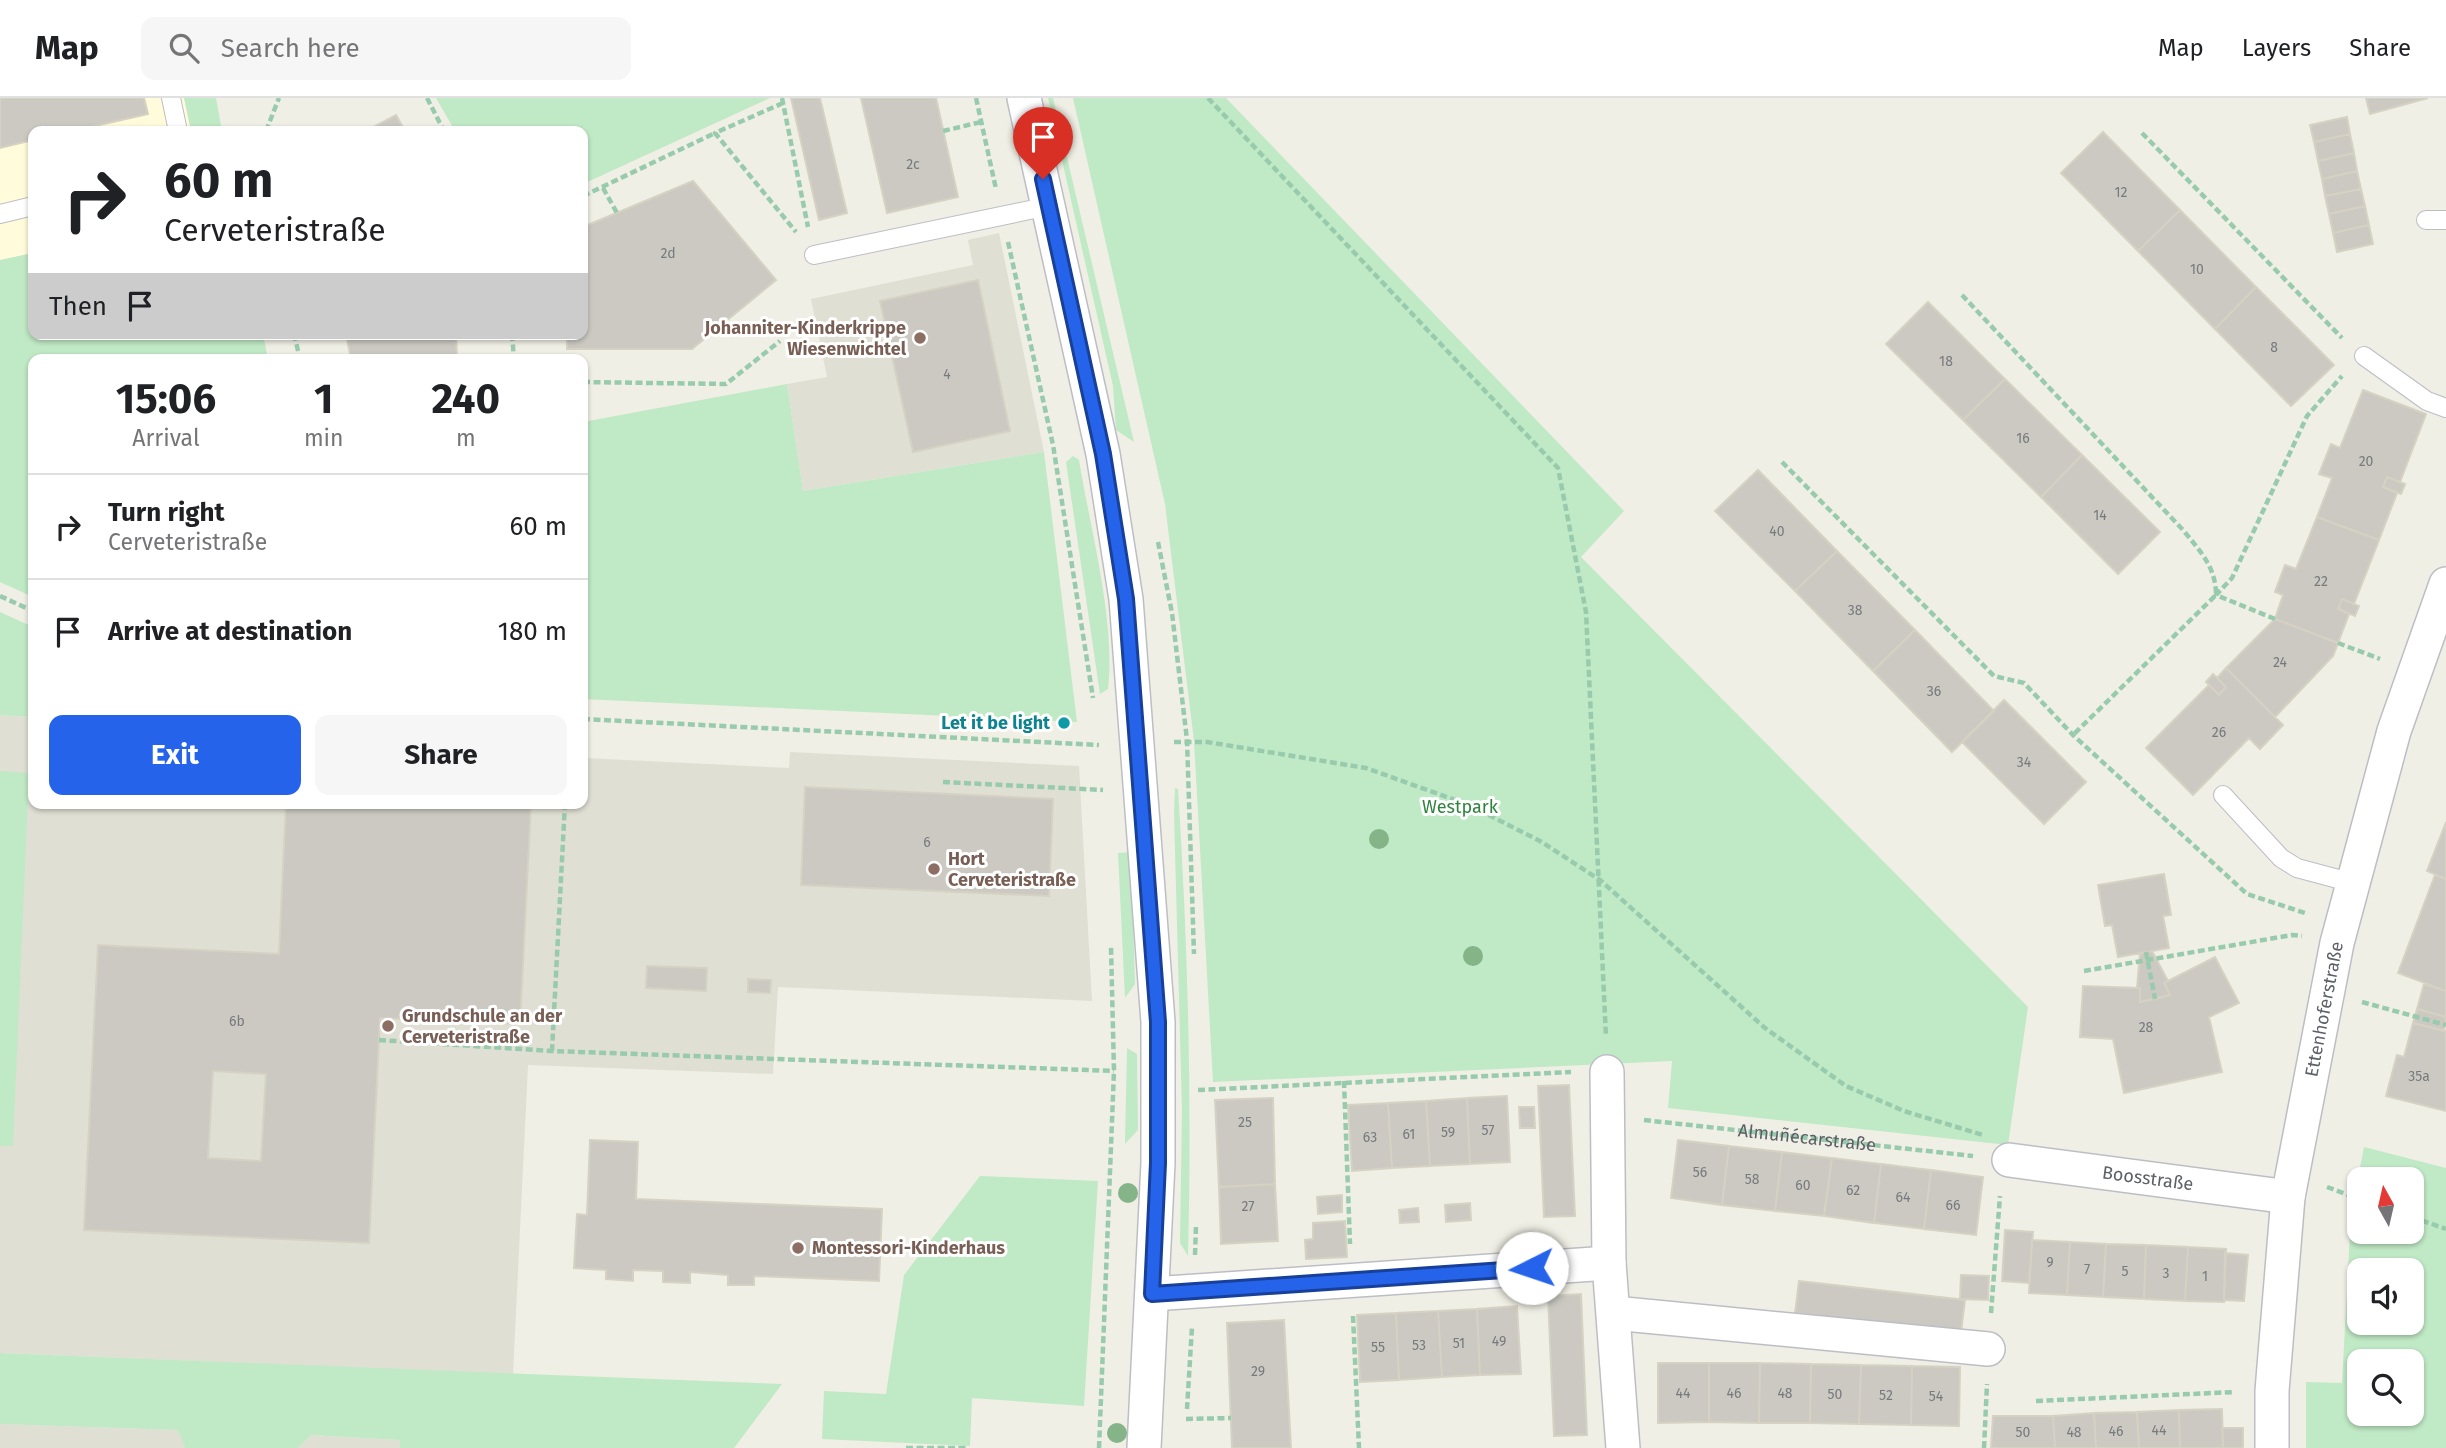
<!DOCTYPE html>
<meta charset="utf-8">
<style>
body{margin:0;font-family:"Fira Sans",sans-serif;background:#f6f6f6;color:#202124;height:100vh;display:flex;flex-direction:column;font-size:26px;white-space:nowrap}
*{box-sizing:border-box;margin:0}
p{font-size:23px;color:#757577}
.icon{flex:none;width:38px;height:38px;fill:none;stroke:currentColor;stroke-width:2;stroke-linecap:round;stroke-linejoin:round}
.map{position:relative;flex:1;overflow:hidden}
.panel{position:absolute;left:28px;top:256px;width:560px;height:455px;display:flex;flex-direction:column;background:#fff;border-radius:14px;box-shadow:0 2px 5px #0004}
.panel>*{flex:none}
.guide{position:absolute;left:28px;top:28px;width:560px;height:214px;border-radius:14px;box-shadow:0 2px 5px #0004;background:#fff;color:#202124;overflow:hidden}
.needle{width:46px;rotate:352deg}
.controls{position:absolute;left:2347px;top:1069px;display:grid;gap:14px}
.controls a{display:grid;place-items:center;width:77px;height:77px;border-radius:14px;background:#fff;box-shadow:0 2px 5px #0004;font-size:35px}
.pin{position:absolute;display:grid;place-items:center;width:60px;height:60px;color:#fff;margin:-72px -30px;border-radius:50% 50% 50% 0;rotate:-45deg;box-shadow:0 0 7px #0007}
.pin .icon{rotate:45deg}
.me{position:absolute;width:77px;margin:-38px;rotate:266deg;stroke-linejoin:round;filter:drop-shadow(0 0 5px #0008)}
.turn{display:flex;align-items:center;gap:24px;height:147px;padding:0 21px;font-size:32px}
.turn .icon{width:91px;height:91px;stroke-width:2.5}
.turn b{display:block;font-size:49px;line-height:60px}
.then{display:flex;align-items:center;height:66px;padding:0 21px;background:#0003;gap:14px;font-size:26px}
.eta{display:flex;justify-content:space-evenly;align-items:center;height:119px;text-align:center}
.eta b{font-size:42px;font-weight:700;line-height:49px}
.button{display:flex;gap:14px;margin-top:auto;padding:14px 21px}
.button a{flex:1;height:80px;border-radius:14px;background:#2563eb;color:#fff;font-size:28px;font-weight:700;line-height:80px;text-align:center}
.button a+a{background:#f6f6f6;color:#202124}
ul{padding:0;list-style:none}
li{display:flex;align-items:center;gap:21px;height:105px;padding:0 21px;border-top:2px solid #e0e0e0}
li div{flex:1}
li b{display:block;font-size:26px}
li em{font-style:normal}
header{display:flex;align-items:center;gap:42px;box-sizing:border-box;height:98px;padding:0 35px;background:#fff;border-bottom:2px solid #e0e0e0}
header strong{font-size:33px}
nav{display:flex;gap:38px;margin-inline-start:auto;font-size:24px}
.search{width:490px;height:63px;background:#f6f6f6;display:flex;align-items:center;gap:18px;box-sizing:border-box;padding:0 24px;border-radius:14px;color:#757577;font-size:26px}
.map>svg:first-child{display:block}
.commercial{fill:#fffbdb}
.education{fill:#e0dfd4}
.green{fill:#c0e9c5;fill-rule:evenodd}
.building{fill:#cbc9c2;stroke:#d6d2c3;stroke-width:2;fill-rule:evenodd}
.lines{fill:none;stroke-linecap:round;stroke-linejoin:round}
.service-casing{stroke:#bdbec5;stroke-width:20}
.minor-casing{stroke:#bdbec5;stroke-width:36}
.path{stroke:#98cbad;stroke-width:4.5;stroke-dasharray:7 3.5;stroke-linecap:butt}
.service{stroke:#fff;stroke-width:18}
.minor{stroke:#fff;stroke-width:33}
.tree{fill:#85b489}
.route-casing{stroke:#184099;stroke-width:18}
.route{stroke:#2563eb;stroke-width:12}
.education-dot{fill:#8d6e63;stroke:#fff;stroke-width:2.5}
.culture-dot{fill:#0f9aa8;stroke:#fff;stroke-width:2.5}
.labels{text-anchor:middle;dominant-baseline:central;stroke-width:6;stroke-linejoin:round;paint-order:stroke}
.number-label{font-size:14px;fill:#787a7e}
.education-label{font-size:18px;font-weight:bold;fill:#785e54;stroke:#fff;text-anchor:start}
.culture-label{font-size:18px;font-weight:bold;fill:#0d838f;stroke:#fff;text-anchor:end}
.park-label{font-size:18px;fill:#2e843d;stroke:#fff}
.street-label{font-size:18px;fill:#5d6067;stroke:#fff}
</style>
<header>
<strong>Map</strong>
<div class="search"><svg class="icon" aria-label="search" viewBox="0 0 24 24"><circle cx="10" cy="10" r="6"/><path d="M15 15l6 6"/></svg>Search here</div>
<nav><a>Map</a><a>Layers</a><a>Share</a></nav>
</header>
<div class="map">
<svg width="2446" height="1350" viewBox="0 0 2446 1350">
<rect width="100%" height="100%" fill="#f0efe5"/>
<path class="commercial" d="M0 0H184L191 33H33V155L0 162Z"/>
<path class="education" d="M999 135 1044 354 803 393 787 286 827 279 811 201 973 167 968 142Z
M0 617 33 619V705H583L585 660 789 670 790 654 1079 668 1092 903 778 889 773 976 528 967 513 1276 0 1255Z
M0 1326 179 1332 185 1350H0Z
M311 1337 401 1342 400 1350H298Z"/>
<path class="green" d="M184 0H216L222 33H191Z
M436 0H770L583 86V33H455Z
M1048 0H1053L1134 344 1116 332 1113 288Z
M1073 0H1226L1624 413 1581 459 2028 909 2008 1047 1668 1010 1672 963 1213 984 1194 643 1165 406Z
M33 155V236H263L268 261H33V499L0 484V162Z
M787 286 803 393 1044 354 1077 624 583 601V324Z
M1073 358 1079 362C1090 430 1116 524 1108 591L1100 596 1066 364Z
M0 514 33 529V619L0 617Z
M0 673 29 675 13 1048H0Z
M1175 690 1178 691C1188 847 1192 1002 1188 1158L1180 1145 1182 1012 1174 715Z
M1131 754 1135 886 1125 900 1118 755Z
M1127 950 1137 956 1138 1032 1125 1046Z
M2364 1049 2446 1070V1350H2306V1284L2342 1285 2351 1116ZM2359 1082H2412V1134H2359ZM2359 1172H2412V1225H2359ZM2359 1264H2412V1316H2359Z
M980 1078 1098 1083 1084 1308 972 1300 970 1348 822 1341 824 1293 886 1296 904 1177Z
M0 1255 782 1286 734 1350H400V1342L311 1337 298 1350H185L178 1332 0 1326Z"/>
<path class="building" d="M0 0H144L148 16 73 33H33V42L0 50Z
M791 0H820L847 115 819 122Z
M861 0H936L958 99 887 115Z
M2366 0H2428L2370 16Z
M396 17 405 33H366Z
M2347 19 2350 36 2314 44 2310 27Z
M2103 34 2180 112 2138 153 2061 75Z
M2350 36 2354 55 2318 63 2314 44Z
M2354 55 2357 73 2322 81 2318 63Z
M2357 73 2361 91 2325 98 2322 81Z
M693 83 776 182 692 251H567V236H583V129Z
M2361 91 2365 108 2329 116 2325 98Z
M2365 108 2369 127 2333 135 2329 116Z
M2180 112 2256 189 2215 231 2138 153Z
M2369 127 2373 146 2337 154 2333 135Z
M978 182 1010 333 913 354 880 203Z
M2256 189 2334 267 2291 308 2215 231Z
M1928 204 2005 281 1963 322 1886 246Z
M346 236H456L457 261H351Z
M2005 281 2082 357 2041 399 1963 322Z
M2363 292 2426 316 2400 384 2387 379 2383 389 2397 395 2379 442 2317 419 2332 380 2319 376 2331 346 2340 350Z
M2082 357 2160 434 2118 476 2041 399Z
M1758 372 1837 453 1795 493 1715 413Z
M2387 379 2405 386 2401 396 2383 389Z
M2317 419 2379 442 2354 506 2342 501 2338 511 2349 516 2338 545 2275 521 2283 497 2275 494 2285 467 2296 471Z
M1837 453 1915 532 1873 573 1795 493Z
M2342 501 2359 508 2355 518 2338 511Z
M2275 521 2338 545 2333 558 2275 619 2226 570Z
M1915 532 1994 613 1952 654 1873 573Z
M2226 570 2283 627 2260 651 2249 640 2193 697 2146 650 2209 587 2219 597 2226 589 2217 580Z
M2213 576 2226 589 2219 597 2206 584Z
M2004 602 2086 684 2044 726 1962 644Z
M805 689 1053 701 1049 798 801 787Z
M286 705H531L520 926 380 920 369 1145 84 1132 98 847 279 856ZM213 973 266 976 261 1063 208 1060Z
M2446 724V781L2427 773Z
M2164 776 2171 817 2163 818 2169 850 2118 859 2112 827 2105 828 2098 787Z
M2435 777 2446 781V893L2398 875Z
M2152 853 2168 883 2164 885 2170 897 2140 904V890H2137L2140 855Z
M2215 859 2239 905 2209 919 2222 974 2124 995 2113 941 2080 939 2083 888 2140 890V904L2155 901 2170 897 2164 885Z
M647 868 707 870 706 893 646 890Z
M748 881 771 882 770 895 748 894Z
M2424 886 2446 893V919L2417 911Z
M2417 911 2446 919 2444 933 2413 925Z
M2413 925 2446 933V1013L2386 998 2397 957 2404 959Z
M1569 987 1575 1118 1544 1119 1538 988Z
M1507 998 1510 1064 1470 1066 1467 1000Z
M1273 1000 1275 1086 1219 1089 1215 1002Z
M1467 1000 1470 1066 1430 1068 1426 1003Z
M1426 1003 1430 1068 1392 1070 1388 1005Z
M1388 1005 1392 1070 1352 1073 1348 1007Z
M1519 1009H1534L1535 1030H1520Z
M590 1042 638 1044 636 1101 882 1111 879 1183 754 1178V1187H728V1177L690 1174V1185L663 1184V1173L633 1172V1183L606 1181V1172L574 1170 577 1116 587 1117Z
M1678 1042 1729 1048 1722 1107 1671 1100Z
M1729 1048 1782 1054 1775 1113 1722 1107Z
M1782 1054 1832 1060 1824 1118 1775 1113Z
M1832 1060 1881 1066 1874 1125 1824 1118Z
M1881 1066 1931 1072 1924 1131 1874 1125Z
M1931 1072 1983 1079 1976 1137 1924 1131Z
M1275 1086 1278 1143 1221 1146 1219 1089Z
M1342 1097V1114L1318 1116 1317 1099Z
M1470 1105 1471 1122 1446 1124 1445 1107Z
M1418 1110 1419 1124 1400 1125 1399 1112Z
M1345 1123 1347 1159 1306 1161 1305 1142 1313 1141V1125Z
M2005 1132 2033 1134 2029 1185 2002 1183Z
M2032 1142 2070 1144 2067 1197 2029 1195Z
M2070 1144 2106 1146 2103 1199 2067 1197Z
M2106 1146 2146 1147 2144 1201 2103 1199Z
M2146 1147 2188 1149 2185 1203 2144 1201Z
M2188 1149 2226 1151 2224 1204 2185 1203Z
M2225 1155 2248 1157 2244 1203 2224 1202Z
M1961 1177 1989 1178 1988 1202 1960 1201Z
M1799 1183 1965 1202 1961 1234 1795 1215Z
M1581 1196 1587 1337 1554 1338 1548 1198Z
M1517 1208 1521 1276 1480 1277 1477 1211Z
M1477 1211 1480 1277 1442 1279 1438 1213Z
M1438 1213 1442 1279 1399 1282 1396 1215Z
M1396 1215 1399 1282 1360 1284 1357 1217Z
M1284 1222 1291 1350H1232L1227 1225Z
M1658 1265H1709V1324L1658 1325Z
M1709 1265H1760L1759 1325 1709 1324Z
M1760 1265 1811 1266 1810 1325H1759Z
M1811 1266 1861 1267 1859 1326 1810 1325Z
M1861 1267 1912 1268 1911 1327 1859 1326Z
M1912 1268 1960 1269 1959 1328 1911 1327Z
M2222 1311 2223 1350H2180L2179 1312Z
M2179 1312 2180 1350H2139L2137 1314Z
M2137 1314 2139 1350H2096L2094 1315Z
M2094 1315 2096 1350H2055L2053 1318Z
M1993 1318H2053L2055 1350H1991Z
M2222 1330H2243V1350H2223Z"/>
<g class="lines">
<g class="service-casing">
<path id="service" d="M171 0 178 33
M0 116 33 108
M2426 122H2446
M814 157 1049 108
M2364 258 2427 303 2446 310
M2223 697 2281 760 2297 770 2353 785"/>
</g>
<g class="minor-casing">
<g id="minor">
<path d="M1024 0 1103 356 1126 501 1158 924V1065L1144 1350"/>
<path d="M1607 974 1609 1165 1623 1350"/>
<path id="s2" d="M2009 1062 2288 1099"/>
<path d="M1152 1196 1609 1165"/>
<path d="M1614 1215 1988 1251"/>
<path id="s3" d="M2272 1350V1293L2288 1099 2337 845 2394 633 2446 486"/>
</g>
</g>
<g class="path">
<path d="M427 0 444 33"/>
<path d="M782 0 808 129"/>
<path d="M976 0 996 91"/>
<path d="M1208 0 1558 370 1586 514 1606 939"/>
<path d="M783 5 715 35 796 134"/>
<path d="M266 33 279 0"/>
<path d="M943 33 981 24"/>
<path d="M2142 35 2342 240"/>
<path d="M603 90 617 115"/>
<path d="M583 98 715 35"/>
<path d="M1008 144 1053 347 1093 600"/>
<path d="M1962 197 2183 432C2200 453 2216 469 2216 497L2074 636"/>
<path d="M294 236 300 261"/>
<path d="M512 236 514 261"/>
<path d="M583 284 726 286 780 243"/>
<path d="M1782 364 1994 578 2024 585 2073 637 2247 796 2308 816"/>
<path d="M1158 444 1172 515 1187 642 1194 856"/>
<path d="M0 498 33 513"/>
<path d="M2275 521 2216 497 2232 480 2307 318 2342 278"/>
<path d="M2338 545 2380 561"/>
<path d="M583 621 1099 647"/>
<path d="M1174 644H1207L1366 670 1469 707 1540 743 1600 782 1765 930 1846 988 1904 1013 1983 1037"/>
<path d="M943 684 1103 692"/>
<path d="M2146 854 2155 901"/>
<path d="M2084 873 2292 837 2302 838"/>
<path d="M2362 904 2446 927"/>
<path d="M379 942 552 953 1114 973"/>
<path d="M552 953 565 705"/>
<path d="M1344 983 1350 1146"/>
<path d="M1198 992 1571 974"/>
<path id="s1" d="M1644 1022 1973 1058"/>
<path d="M2327 1089 2359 1101"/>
<path d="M2412 1119 2446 1131"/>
<path d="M1195 1157 1196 1127"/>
<path d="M1991 1215 2000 1098"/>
<path d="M1353 1218 1359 1350"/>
<path d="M2036 1303 2235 1294"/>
<path d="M1187 1311 1192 1229"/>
<path d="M1186 1321 1231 1320"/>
<path d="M906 1350H969"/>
<path d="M1099 1350 1114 973 1111 849"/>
<path d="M1984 1350 1987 1286"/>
</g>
<use href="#service" class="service"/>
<use href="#minor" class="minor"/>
</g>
<g class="tree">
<circle cx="1379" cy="741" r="10"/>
<circle cx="1473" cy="858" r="10"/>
<circle cx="1128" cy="1095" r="10"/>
<circle cx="1117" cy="1335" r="10"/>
</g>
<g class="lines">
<g class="route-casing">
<path id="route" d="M1043 81 1103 356 1126 501 1158 924V1065L1152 1196 1532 1170"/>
</g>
<use href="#route" class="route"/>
</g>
<g class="education-dot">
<circle cx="920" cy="240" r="7"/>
<circle cx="934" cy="771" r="7"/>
<circle cx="388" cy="928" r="7"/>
<circle cx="798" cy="1150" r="7"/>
</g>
<circle class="culture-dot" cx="1064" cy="625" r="7"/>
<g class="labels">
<g class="number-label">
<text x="913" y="66">2c</text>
<text x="2121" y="94">12</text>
<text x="668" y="155">2d</text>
<text x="2197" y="171">10</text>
<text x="2274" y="249">8</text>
<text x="1946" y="263">18</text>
<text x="947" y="276">4</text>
<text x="2023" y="340">16</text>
<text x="2366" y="363">20</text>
<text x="2100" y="417">14</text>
<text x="1777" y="433">40</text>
<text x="2321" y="483">22</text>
<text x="1855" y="512">38</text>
<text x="2280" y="564">24</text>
<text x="1934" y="593">36</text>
<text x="2219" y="634">26</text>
<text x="2024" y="664">34</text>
<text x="927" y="744">6</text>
<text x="237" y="923">6b</text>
<text x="2146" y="929">28</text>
<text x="2419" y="978">35a</text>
<text x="1245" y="1024">25</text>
<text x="1488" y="1032">57</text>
<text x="1448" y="1034">59</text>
<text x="1409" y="1036">61</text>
<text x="1370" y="1039">63</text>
<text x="1700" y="1074">56</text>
<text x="1752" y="1081">58</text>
<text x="1803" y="1087">60</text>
<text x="1853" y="1092">62</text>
<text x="1903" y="1099">64</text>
<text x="1953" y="1107">66</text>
<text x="1248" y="1108">27</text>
<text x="2050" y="1164">9</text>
<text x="2087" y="1171">7</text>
<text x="2125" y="1173">5</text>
<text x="2166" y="1175">3</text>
<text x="2205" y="1178">1</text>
<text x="1499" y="1243">49</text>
<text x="1459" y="1245">51</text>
<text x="1419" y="1247">53</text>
<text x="1378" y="1249">55</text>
<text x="1258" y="1273">29</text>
<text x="1683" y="1295">44</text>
<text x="1734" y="1295">46</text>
<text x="1785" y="1295">48</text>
<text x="1835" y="1296">50</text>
<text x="1886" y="1297">52</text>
<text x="1936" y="1298">54</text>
<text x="2159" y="1332">44</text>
<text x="2116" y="1333">46</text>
<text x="2023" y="1334">50</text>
<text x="2074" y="1334">48</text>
</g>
<g class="education-label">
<text x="906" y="230" text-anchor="end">Johanniter-Kinderkrippe<tspan x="906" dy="21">Wiesenwichtel</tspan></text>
<text x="948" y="761">Hort<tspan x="948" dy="21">Cerveteristraße</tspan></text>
<text x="402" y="918">Grundschule an der<tspan x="402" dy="21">Cerveteristraße</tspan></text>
<text x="812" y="1150">Montessori-Kinderhaus</text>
</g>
<g class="culture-label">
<text x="1050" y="625">Let it be light</text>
</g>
<g class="park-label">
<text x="1460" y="709">Westpark</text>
</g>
<g class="street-label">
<text stroke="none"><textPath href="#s3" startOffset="443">Ettenhoferstraße</textPath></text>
<text stroke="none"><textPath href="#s1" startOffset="164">Almuñécarstraße</textPath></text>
<text stroke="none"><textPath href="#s2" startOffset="140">Boosstraße</textPath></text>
</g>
</g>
</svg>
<div class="controls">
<a><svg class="needle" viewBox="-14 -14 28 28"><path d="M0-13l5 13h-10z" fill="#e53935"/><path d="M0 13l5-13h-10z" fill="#757577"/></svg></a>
<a><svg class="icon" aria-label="sound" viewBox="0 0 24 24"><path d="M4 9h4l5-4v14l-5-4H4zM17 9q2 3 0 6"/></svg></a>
<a><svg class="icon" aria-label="search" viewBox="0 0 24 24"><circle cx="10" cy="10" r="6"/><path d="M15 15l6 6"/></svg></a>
</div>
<div class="pin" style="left:1043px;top:81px;background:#d93025"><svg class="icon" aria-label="arrive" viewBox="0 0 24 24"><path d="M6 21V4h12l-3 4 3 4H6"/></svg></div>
<svg class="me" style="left:1532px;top:1170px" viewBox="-20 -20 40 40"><circle r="19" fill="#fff"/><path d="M0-13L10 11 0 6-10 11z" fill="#2563eb"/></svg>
<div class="guide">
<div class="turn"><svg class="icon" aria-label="right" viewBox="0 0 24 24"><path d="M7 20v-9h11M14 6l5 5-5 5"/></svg><div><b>60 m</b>Cerveteristraße</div></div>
<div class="then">Then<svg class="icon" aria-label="arrive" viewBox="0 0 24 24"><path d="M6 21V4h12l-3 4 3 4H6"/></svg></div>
</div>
<section class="panel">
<div class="eta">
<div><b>15:06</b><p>Arrival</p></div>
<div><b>1</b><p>min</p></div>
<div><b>240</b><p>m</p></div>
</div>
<ul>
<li><svg class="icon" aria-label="right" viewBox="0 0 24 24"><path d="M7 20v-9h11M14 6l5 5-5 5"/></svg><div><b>Turn right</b><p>Cerveteristraße</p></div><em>60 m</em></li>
<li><svg class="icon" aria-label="arrive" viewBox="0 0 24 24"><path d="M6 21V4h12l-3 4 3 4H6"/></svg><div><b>Arrive at destination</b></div><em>180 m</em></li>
</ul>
<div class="button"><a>Exit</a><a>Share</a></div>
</section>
</div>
